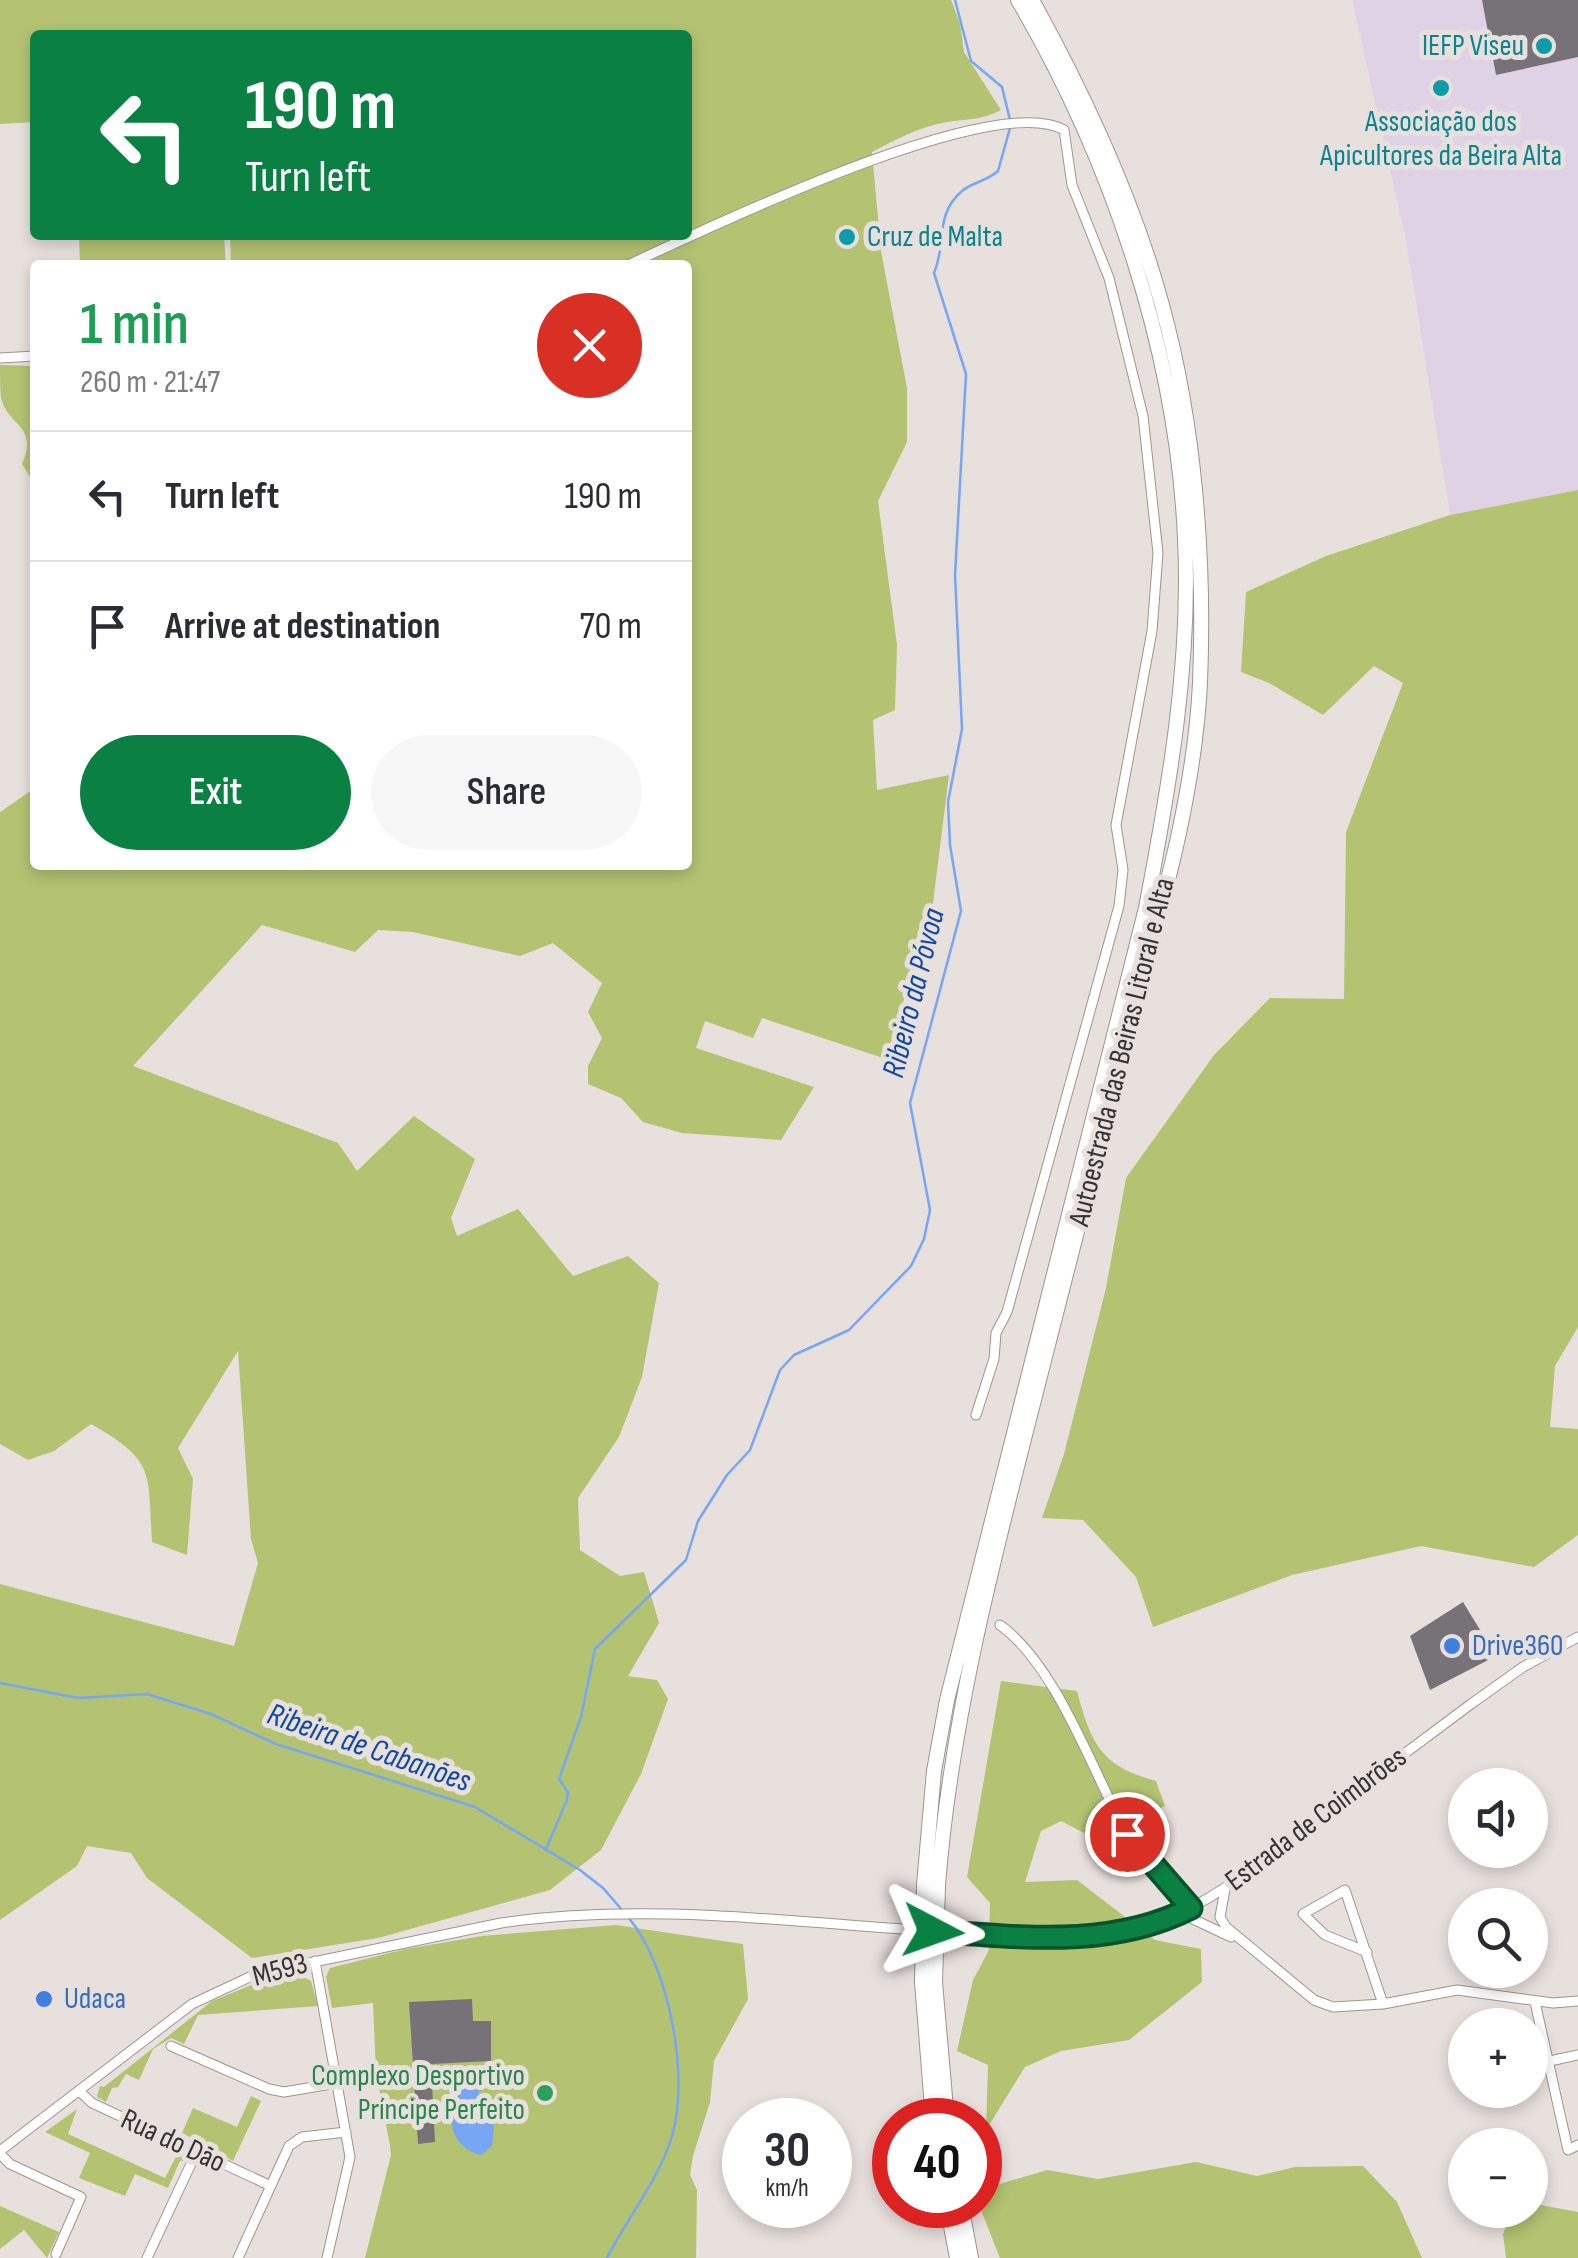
<!DOCTYPE html>
<meta charset="utf-8">
<style>
body{margin:0;font-family:"Sofia Sans Condensed",sans-serif;background:#f7f7f7;color:#2b2b33;height:100vh;display:flex;flex-direction:column;font-size:38px;white-space:nowrap}
*{box-sizing:border-box;margin:0}
p{font-size:32px;color:#7c7c81}
.icon{flex:none;width:55px;height:55px;fill:none;stroke:currentColor;stroke-width:2;stroke-linecap:round;stroke-linejoin:round}
.map{position:relative;flex:1;overflow:hidden}
.drawer{position:absolute;left:30px;top:260px;width:662px;height:610px;display:flex;flex-direction:column;background:#fff;border-radius:10px;box-shadow:0 5px 15px #0003}
.drawer>*{flex:none}
.top-card{position:absolute;left:30px;top:30px;width:662px;height:210px;border-radius:10px;box-shadow:0 5px 15px #0003;background:#0b8043;color:#fff;overflow:hidden}
.fabs{position:absolute;left:1448px;top:1768px;display:grid;gap:20px}
.fabs a{display:grid;place-items:center;width:100px;height:100px;border-radius:50%;background:#fff;box-shadow:0 5px 15px #0003;font-size:50px}
.speed{position:absolute;left:722px;top:2098px;display:flex;gap:20px;font-size:50px;font-weight:700;text-align:center}
.speed>*{display:grid;place-content:center;width:130px;height:130px;border-radius:50%;background:#fff;box-shadow:0 5px 15px #0003;line-height:1}
.speed small{font-size:25px;font-weight:400}
.speed .limit{border:15px solid #d22;background:#fff;color:#111}
.pin{position:absolute;display:grid;place-items:center;width:85px;height:85px;color:#fff;margin:-42px;border:5px solid #fff;border-radius:50%;box-shadow:0 2px 10px #0007}
.me{position:absolute;width:110px;margin:-55px;rotate:94deg;stroke-linejoin:round;filter:drop-shadow(0 0 8px #0008)}
.turn{display:flex;align-items:center;gap:35px;height:210px;padding:0 50px;font-size:45px}
.turn .icon{width:130px;height:130px;stroke-width:2.5}
.turn b{display:block;font-size:70px;line-height:85px}
.round{display:grid;place-items:center;flex:none;width:105px;height:105px;border-radius:52px;background:#f7f7f7}
.summary{display:flex;align-items:center;justify-content:space-between;height:170px;padding:0 50px}
h1{font-size:60px;font-weight:600;line-height:75px;color:#1e9e55}
.action{display:flex;gap:20px;margin-top:auto;padding:20px 50px}
.action a{flex:1;height:115px;border-radius:60px;background:#0b8043;color:#fff;font-size:40px;font-weight:600;line-height:115px;text-align:center}
.action a+a{background:#f7f7f7;color:#2b2b33}
ul{padding:0;list-style:none}
li{display:flex;align-items:center;gap:30px;height:130px;padding:0 50px;border-top:2px solid #e1e1e2}
li div{flex:1}
li b{display:block;font-size:38px}
li em{font-style:normal}
.map>svg:first-child{display:block}
.commercial{fill:#e0d2e5}
.green{fill:#b3c372}
.water{fill:#77a6f4}
.lines{fill:none;stroke-linecap:round;stroke-linejoin:round}
.stream{stroke:#77a6f4;stroke-width:2.5}
.building{fill:#767277}
.minor-casing{stroke:#9c9592;stroke-width:11}
.highway-casing{stroke:#9c9592;stroke-width:16}
.minor{stroke:#fff;stroke-width:9}
.highway{stroke:#fff;stroke-width:14}
.highway-bridge-casing{stroke:#9c9592;stroke-width:16;stroke-linecap:butt}
.highway-bridge{stroke:#fff;stroke-width:14}
.route-casing{stroke:#07532c;stroke-width:25}
.route{stroke:#0b8043;stroke-width:18}
.culture-dot{fill:#0f9aa8;stroke:#e8e0dd;stroke-width:4}
.shop-dot{fill:#3f7fe0;stroke:#e8e0dd;stroke-width:4}
.leisure-dot{fill:#2e9e5b;stroke:#e8e0dd;stroke-width:4}
.labels{text-anchor:middle;dominant-baseline:central;stroke-width:10;stroke-linejoin:round;paint-order:stroke}
.culture-label{font-size:30px;fill:#0d838f;stroke:#e8e0dd;text-anchor:end}
.street-label{font-size:30px;fill:#363332;stroke:#e8e0dd}
.shop-label{font-size:30px;fill:#366cbe;stroke:#e8e0dd;text-anchor:start}
.leisure-label{font-size:30px;fill:#27864d;stroke:#e8e0dd;text-anchor:end}
.water-label{font-size:32px;font-style:italic;fill:#1149a2;stroke:#e8e0dd}
</style>
<div class="map">
<svg width="1578" height="2258" viewBox="0 0 1578 2258">
<rect width="100%" height="100%" fill="#e8e0dd"/>
<path class="commercial" d="M1352 0H1578V490L1450 515 1406 240Z"/>
<path class="green" d="M0 0H951L960 23 964 52 1001 110C982 120 967 119 947 122 921 126 895 140 872 152L881 251 907 388V442L878 501 897 645 895 710 873 720 877 790 949 775 933 903 886 1059 762 1018 753 1038 705 1021 696 1048 814 1087 781 1140 682 1133 643 1122 621 1098 588 1084V1066L602 1038 588 1012 602 983 553 943 520 956 413 932 378 930 355 952 262 925 133 1066 338 1143 357 1171 414 1116 475 1159 451 1218 457 1236 518 1209 573 1276 628 1256 659 1283 642 1377 619 1437 578 1498 580 1550 620 1576 644 1572 659 1623 628 1676 657 1680 668 1699 641 1774 601 1850 550 1890 378 1938 252 1958 147 1878 131 1853 87 1846 77 1866 0 1920V1584L234 1646 258 1563 251 1539 238 1351 178 1448 193 1479 187 1555 152 1542C148 1472 156 1461 91 1424L54 1451 28 1460 0 1444V812L35 788V865H688V265H231L230 235H688V35H35V122L0 124Z
M79 235H224L226 265H80Z
M0 365 35 366V485L22 464C39 425 8 427 1 398 0 388 0 375 0 365Z
M1578 490V1327L1555 1366 1550 1427 1578 1429V1535L1534 1567 1421 1546 1292 1575 1153 1627 1136 1577 1083 1520 1042 1518 1064 1454 1106 1288 1126 1178 1214 1055 1270 998 1344 999 1346 832 1403 683 1374 666 1323 715 1269 683 1241 672 1246 592 1326 556 1450 515Z
M1001 1681 1077 1691C1091 1744 1101 1766 1156 1781L1165 1806 1090 1836 1061 1821 1041 1831 1025 1882 1077 1880 1155 1940 1201 1949 1202 1982 1129 2040 1061 2051 1025 2067 986 2130 988 2065 957 2051 973 1980 989 1950 990 1903 967 1877Z
M616 1925 743 1944 748 1999 714 2061 710 2102 693 2156 690 2175 697 2190 696 2258H365L391 2155 390 2145 376 2073 373 2003 332 2008 326 1977 330 1968 405 1949 482 1936Z
M300 1975 311 1981 318 2006 198 2015 184 2044 171 2038 153 2049 139 2080 126 2074 118 2087 112 2088 106 2102 97 2097 100 2086 104 2087 212 2001 254 1984Z
M251 2096 261 2101 233 2161 182 2133 193 2108 237 2127Z
M77 2109 68 2134 165 2178 179 2151 183 2153 184 2161H180L168 2188 135 2174 125 2196 79 2178 90 2153 45 2132Z
M1196 2162 1257 2176 1295 2167 1363 2166 1397 2202 1422 2258H1000L979 2205 980 2183 993 2186 1047 2170 1098 2179Z
M1530 2203 1578 2212V2258H1506L1503 2234 1512 2210H1530Z
M0 2206 59 2232 47 2258 24 2230 0 2249Z"/>
<path class="water" d="M465 2085 480 2087 476 2108 494 2125 492 2146 481 2155C464 2151 452 2138 452 2121L462 2112 455 2092Z"/>
<g class="lines">
<path class="stream" d="M955 0 971 61 1002 87 1010 120
M0 1683 78 1698 147 1694 211 1714 276 1744 475 1807 580 1870 603 1888 623 1911
M546 1849 567 1800 568 1792 559 1779 581 1717 595 1649 686 1560 698 1521 727 1475 750 1450 780 1370 794 1355 849 1330 911 1266 924 1239 930 1210 910 1103 961 911 950 845 948 802 962 729 955 575 966 374 934 273C947 243 934 215 962 191 973 182 987 181 998 171L1010 128
M607 2258C627 2218 659 2180 672 2136 690 2076 669 1965 628 1917"/>
</g>
<path class="building" d="M1482 0H1578V57L1496 75Z
M1463 1602 1496 1656 1430 1690 1410 1636Z
M472 1999 473 2021H491V2061L431 2064 435 2142 418 2144 409 2002Z"/>
<g class="lines">
<g class="minor-casing">
<path id="minor" d="M628 265C704 230 994 89 1064 130L1072 185 1109 278 1143 416 1158 553 1152 631 1116 825 1123 870 1119 906 1007 1312 996 1333 994 1359 976 1415
M0 358 35 356
M1000 1625C1057 1666 1092 1771 1126 1832 1142 1861 1169 1884 1191 1908
M1225 1889 1220 1917 1226 1927 1314 2000 1333 2007 1383 2004 1457 1990 1553 2003 1578 2001
M1182 1914 1231 1937
M1367 1952 1325 1935 1303 1914 1345 1890 1383 2004
M315 1961 350 2157 327 2258
M1535 2002 1568 2150 1578 2145
M171 2046 269 2089 284 2092 337 2083
M1550 2061 1578 2055
M79 2091 92 2103 271 2186
M0 2151 192 2004 256 1974 501 1923C643 1902 790 1922 933 1931 991 1935 1049 1942 1107 1936 1149 1931 1191 1910 1226 1887L1471 1704 1523 1667 1578 1637
M0 2154 10 2164 81 2197 56 2254
M147 2258 197 2151
M238 2258 289 2146 302 2137 346 2132"/>
</g>
<g class="highway-casing">
<path id="highway" d="M924 1885 934 1771 947 1700 1146 908C1169 787 1191 663 1185 539 1177 353 1112 160 1018 0
M938 1885C950 1732 987 1584 1025 1435 1058 1306 1091 1176 1124 1047 1155 928 1194 806 1200 683 1205 559 1195 425 1162 305 1133 198 1085 96 1032 0
M922 1982 933 2120
M935 1982 947 2120
M947 2205 957 2258
M961 2205 971 2258"/>
</g>
<use href="#minor" class="minor"/>
<use href="#highway" class="highway"/>
<g class="highway-bridge-casing">
<path id="highway-bridge" d="M922 1982 924 1885
M935 1982 938 1885"/>
</g>
<use href="#highway-bridge" class="highway-bridge"/>
</g>
<g class="lines">
<g class="route-casing">
<path id="route" d="M933 1931C1021 1937 1110 1949 1191 1908L1127 1834"/>
</g>
<use href="#route" class="route"/>
</g>
<g class="culture-dot">
<circle cx="1544" cy="46" r="10"/>
<circle cx="1441" cy="88" r="10"/>
<circle cx="847" cy="237" r="10"/>
</g>
<g class="shop-dot">
<circle cx="1452" cy="1646" r="10"/>
<circle cx="44" cy="1999" r="10"/>
</g>
<circle class="leisure-dot" cx="545" cy="2093" r="10"/>
<g class="labels">
<g class="culture-label">
<text x="1524" y="46">IEFP Viseu</text>
<text x="1441" y="122" text-anchor="middle">Associação dos<tspan x="1441" dy="34">Apicultores da Beira Alta</tspan></text>
<text x="867" y="237" text-anchor="start">Cruz de Malta</text>
</g>
<g class="street-label">
<text transform="translate(1122 1052) rotate(-76)">Autoestrada das Beiras Litoral e Alta</text>
<text transform="translate(1316 1819) rotate(-37)">Estrada de Coimbrões</text>
<text transform="translate(280 1970) rotate(-15)">M593</text>
<text transform="translate(173 2141) rotate(25)">Rua do Dão</text>
</g>
<g class="shop-label">
<text x="1472" y="1646">Drive360</text>
<text x="64" y="1999">Udaca</text>
</g>
<g class="leisure-label">
<text x="525" y="2076">Complexo Desportivo<tspan x="525" dy="34">Príncipe Perfeito</tspan></text>
</g>
<g class="water-label">
<text transform="translate(914 993) rotate(-76)">Ribeiro da Póvoa</text>
<text transform="translate(369 1748) rotate(19)">Ribeira de Cabanões</text>
</g>
</g>
</svg>
<div class="fabs">
<a><svg class="icon" aria-label="sound" viewBox="0 0 24 24"><path d="M4 9h4l5-4v14l-5-4H4zM17 9q2 3 0 6"/></svg></a>
<a><svg class="icon" aria-label="search" viewBox="0 0 24 24"><circle cx="10" cy="10" r="6"/><path d="M15 15l6 6"/></svg></a>
<a>+</a>
<a>−</a>
</div>
<div class="speed"><div>30<small>km/h</small></div><div class="limit">40</div></div>
<div class="pin" style="left:1127px;top:1834px;background:#d93025"><svg class="icon" aria-label="arrive" viewBox="0 0 24 24"><path d="M6 21V4h12l-3 4 3 4H6"/></svg></div>
<svg class="me" style="left:933px;top:1931px" viewBox="-20 -20 40 40"><path d="M0-17L14 15 0 8-14 15z" fill="#0b8043" stroke="#fff" stroke-width="4"/></svg>
<div class="top-card">
<div class="turn"><svg class="icon" aria-label="left" viewBox="0 0 24 24"><path d="M17 20v-9H6M10 6l-5 5 5 5"/></svg><div><b>190 m</b>Turn left</div></div>
</div>
<section class="drawer">
<div class="summary"><div><h1>1 min</h1><p>260 m · 21:47</p></div><a class="round" style="background:#d93025;color:#fff"><svg class="icon" aria-label="close" viewBox="0 0 24 24"><path d="M6 6l12 12M18 6L6 18"/></svg></a></div>
<ul>
<li><svg class="icon" aria-label="left" viewBox="0 0 24 24"><path d="M17 20v-9H6M10 6l-5 5 5 5"/></svg><div><b>Turn left</b></div><em>190 m</em></li>
<li><svg class="icon" aria-label="arrive" viewBox="0 0 24 24"><path d="M6 21V4h12l-3 4 3 4H6"/></svg><div><b>Arrive at destination</b></div><em>70 m</em></li>
</ul>
<div class="action"><a>Exit</a><a>Share</a></div>
</section>
</div>
